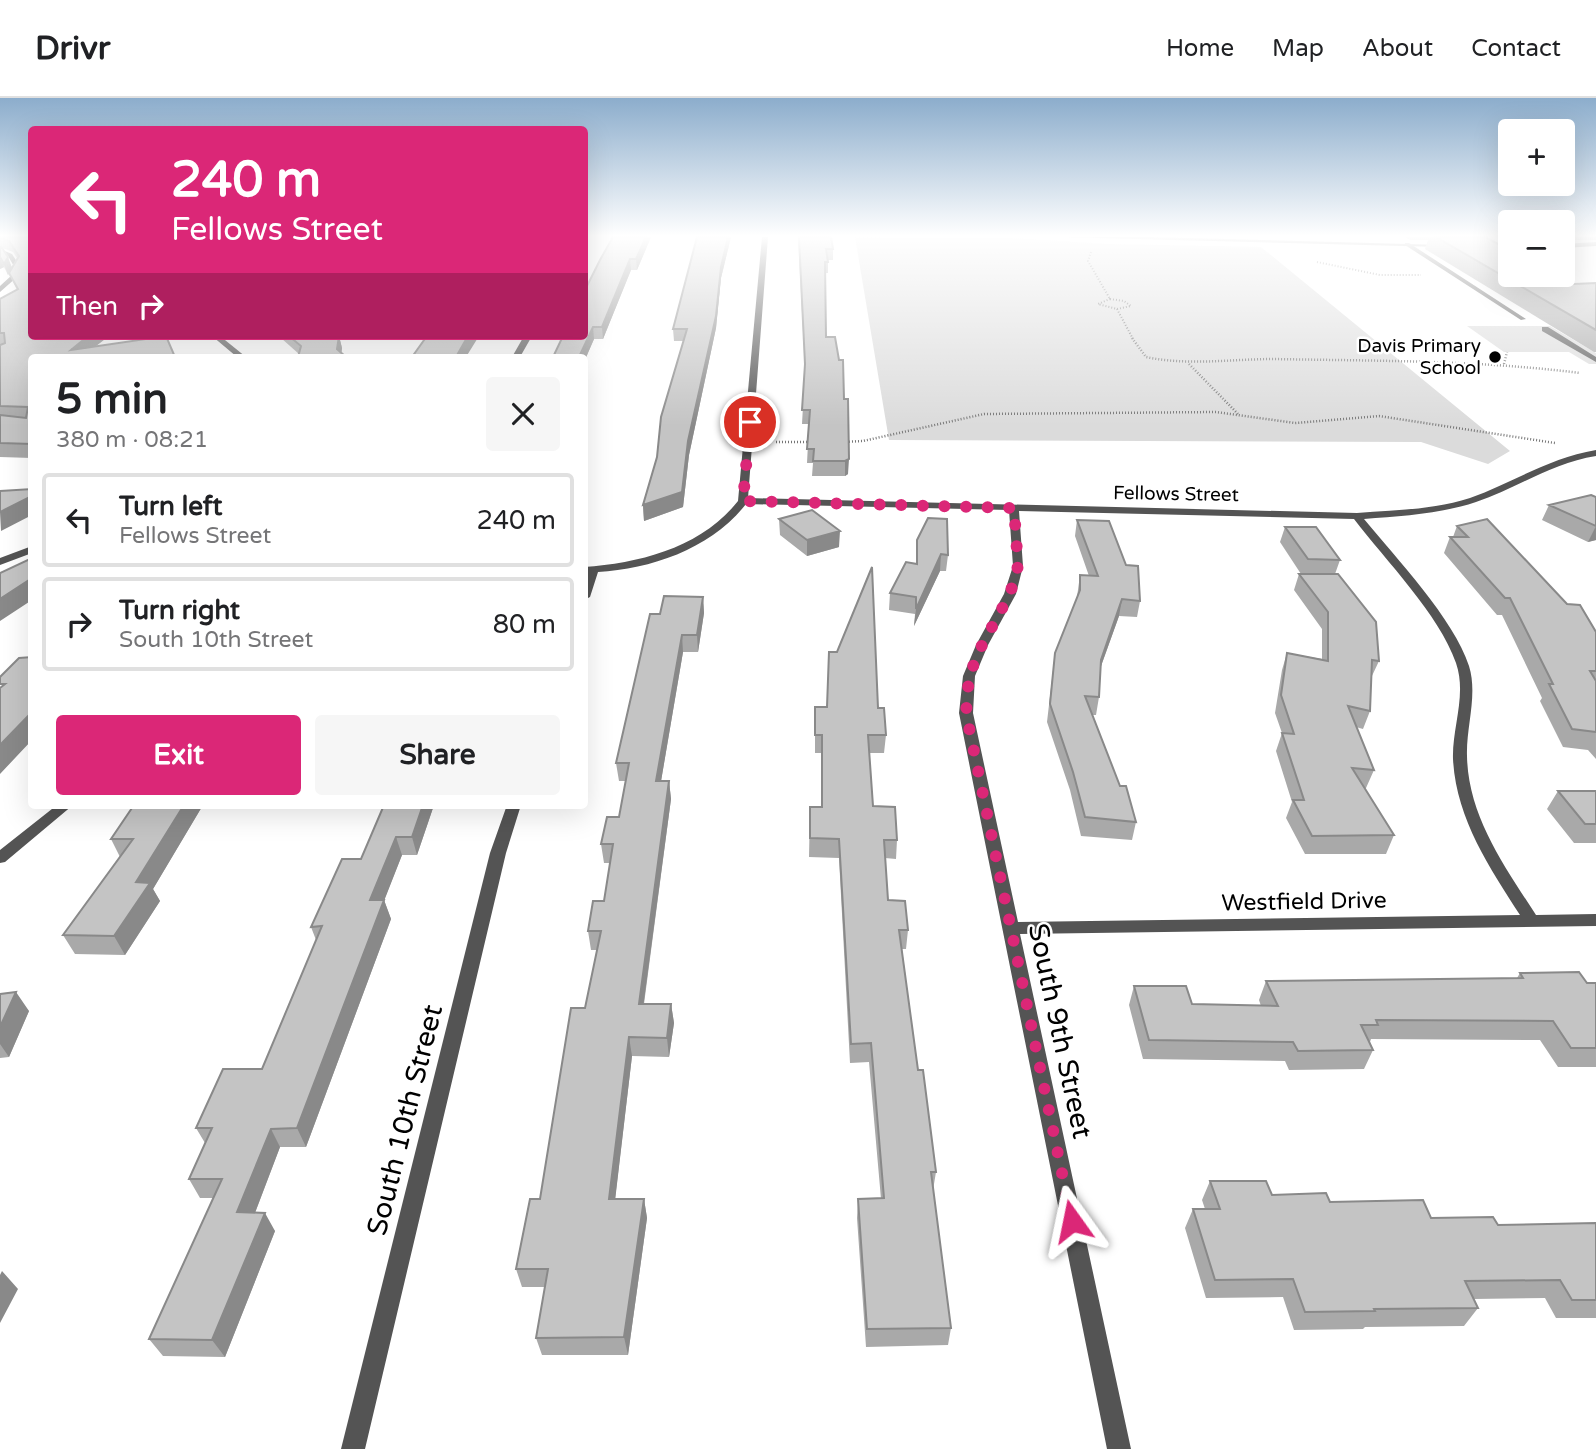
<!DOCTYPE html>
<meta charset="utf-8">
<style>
body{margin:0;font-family:"Varela Round",sans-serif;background:#f6f6f6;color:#202124;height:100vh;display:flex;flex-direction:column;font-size:26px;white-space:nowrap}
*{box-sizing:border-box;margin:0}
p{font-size:23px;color:#757577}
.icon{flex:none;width:38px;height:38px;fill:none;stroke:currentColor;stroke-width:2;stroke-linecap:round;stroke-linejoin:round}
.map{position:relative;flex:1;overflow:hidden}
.panel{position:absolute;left:28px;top:256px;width:560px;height:455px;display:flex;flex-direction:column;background:#fff;border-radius:7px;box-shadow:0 7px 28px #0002}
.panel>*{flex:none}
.top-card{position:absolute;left:28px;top:28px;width:560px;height:214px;border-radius:7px;box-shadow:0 7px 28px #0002;background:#db2777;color:#fff;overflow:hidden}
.controls{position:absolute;left:1498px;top:21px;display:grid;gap:14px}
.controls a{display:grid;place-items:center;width:77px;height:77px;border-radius:7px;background:#fff;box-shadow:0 7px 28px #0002;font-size:35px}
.pin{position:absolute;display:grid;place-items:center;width:60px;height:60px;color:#fff;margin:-30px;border:4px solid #fff;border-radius:50%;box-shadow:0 2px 7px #0007}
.me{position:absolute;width:77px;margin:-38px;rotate:348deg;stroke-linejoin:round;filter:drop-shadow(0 0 5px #0008)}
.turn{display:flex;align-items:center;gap:24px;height:147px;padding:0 28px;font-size:32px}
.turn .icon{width:91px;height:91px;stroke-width:2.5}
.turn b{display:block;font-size:49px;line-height:60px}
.then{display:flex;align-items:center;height:66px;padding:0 28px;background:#0003;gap:14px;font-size:26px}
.round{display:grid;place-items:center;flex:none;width:74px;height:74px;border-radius:7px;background:#f6f6f6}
.headline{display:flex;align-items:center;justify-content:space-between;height:119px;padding:0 28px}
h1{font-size:42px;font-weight:700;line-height:52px}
.cta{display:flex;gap:14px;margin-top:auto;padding:14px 28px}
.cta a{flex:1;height:80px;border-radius:7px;background:#db2777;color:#fff;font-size:28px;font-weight:700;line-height:80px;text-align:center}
.cta a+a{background:#f6f6f6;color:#202124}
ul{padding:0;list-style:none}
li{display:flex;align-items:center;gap:21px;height:94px;margin:0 14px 10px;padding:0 14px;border:4px solid #e0e0e0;border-radius:7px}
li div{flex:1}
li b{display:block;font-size:26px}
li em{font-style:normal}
header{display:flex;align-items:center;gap:42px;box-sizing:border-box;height:98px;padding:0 35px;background:#fff;border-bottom:2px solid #e0e0e0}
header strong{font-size:33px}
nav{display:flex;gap:38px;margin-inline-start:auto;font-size:24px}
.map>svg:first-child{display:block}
.green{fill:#dbdbdb}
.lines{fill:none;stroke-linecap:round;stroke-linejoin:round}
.path-far1{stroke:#767676;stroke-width:2;stroke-dasharray:1 2;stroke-linecap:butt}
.path{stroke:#767676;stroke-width:2.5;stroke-dasharray:1 2;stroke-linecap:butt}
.lane{fill:#545454;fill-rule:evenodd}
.street{fill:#545454;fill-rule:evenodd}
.wall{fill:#a9a9a9;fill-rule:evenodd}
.shaded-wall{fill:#898989}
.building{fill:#c4c4c4;stroke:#898989;stroke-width:2}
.route{stroke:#db2777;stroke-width:12;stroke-dasharray:0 21.6}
.poi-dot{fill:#000;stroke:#fff;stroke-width:2.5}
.labels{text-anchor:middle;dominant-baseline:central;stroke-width:5;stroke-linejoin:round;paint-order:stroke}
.far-poi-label{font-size:19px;fill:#000;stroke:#fff;text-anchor:end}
.far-street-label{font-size:19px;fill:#000;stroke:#fff}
.street-label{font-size:23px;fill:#000;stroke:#fff}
.near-street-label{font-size:28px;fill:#000;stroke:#fff}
</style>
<header>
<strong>Drivr</strong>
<nav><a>Home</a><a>Map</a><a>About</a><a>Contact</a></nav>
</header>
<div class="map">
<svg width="1596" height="1351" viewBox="0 0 1596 1351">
<rect width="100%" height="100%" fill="#fff"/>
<path class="green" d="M855 139 1012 140 1108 146 1261 149 1510 353 1488 366 1421 344 889 342Z
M1467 228H1550L1596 255V266H1589L1569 254H1504Z"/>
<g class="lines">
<path class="path-far1" d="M1091 154 1088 163 1110 201
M1317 164 1380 177H1421
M1110 201 1124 203 1131 208 1117 211 1098 206Z
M1117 211 1133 241"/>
<path class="path" d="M1132 240 1146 259C1188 268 1231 261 1274 261 1377 263 1478 262 1580 275
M1189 266 1238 316
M1504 266 1507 254
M776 344H813
M843 344 863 343 984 316 1216 314 1295 325 1379 318 1555 345"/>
<path class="lane" d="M1405 145H1409L1526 221 1521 222 1405 147Z
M1542 229H1548L1596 259V264L1542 233Z
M127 238H165L161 240H131Z"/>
<path class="street" d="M762 139H768L748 400 1357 415C1395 412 1433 412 1470 400 1514 384 1549 360 1596 352V358C1552 365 1517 390 1476 404 1440 416 1402 418 1364 421 1396 460 1454 521 1469 568 1478 597 1466 628 1467 658 1468 718 1505 769 1536 817L1596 816V828L1020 836 1131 1351H1107L959 615 963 578 976 547 1004 496 1013 468 1009 412 746 406C712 450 652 471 598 474L590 499 584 502 587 475H584V469C641 465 702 449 738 403ZM1019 413 1354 421C1386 463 1439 516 1456 565 1467 597 1452 629 1453 661 1456 720 1489 769 1520 817L1018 824 973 615 975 578 988 547 1016 496 1023 468Z
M1059 139H1151L1445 147 1442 149Z
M1596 144V148L1563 150V146Z
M1484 145 1510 146V150L1482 148Z
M0 151 12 156 21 170 17 179 0 194V188L12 177 15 170 8 158 0 155Z
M212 238H220L246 259H237Z
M524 238H532L520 259H512Z
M32 448V455L0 467V460Z
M57 707H73L5 764 0 765V752Z
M507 707H521L506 755 365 1351H341L490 755Z"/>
</g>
<path class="wall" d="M0 139H32V360L0 359V201L17 192 9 175 8 177 4 169 0 171ZM0 149 13 154 17 160 12 169Z
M613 139H651L637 172H631L603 241H594L584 264Z
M697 139H731L721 180 716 230 689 357 683 409 644 423 643 407 657 359 683 243H674L673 231Z
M798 139 833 151V162H828V175H825L826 239 844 301 848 376 845 378H812L813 365H807L809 326H802L805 272Z
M1405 139H1485L1574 186 1596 185V254H1594L1425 151 1428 142H1410Z
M1497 139H1510V142H1501Z
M1563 139H1596V142H1563Z
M276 238H339L342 250 341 255 299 256 281 240Z
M1596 399V442L1588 444 1542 422 1549 407Z
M779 421 839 449 807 458 780 437Z
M1077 422 1140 503 1137 519 1119 518 1100 571 1099 599 1096 617H1092L1120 688 1136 724 1132 742 1081 738 1070 692 1047 624 1055 555 1077 499 1080 477 1089 478 1075 438Z
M1457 428 1567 506 1596 534V661L1588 652 1563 649 1540 603 1542 600 1502 517H1497L1444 455 1450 439H1453Z
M1285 429 1340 462 1335 476 1379 563 1371 580 1370 613 1363 631 1356 629 1374 672 1366 690H1364L1394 737 1386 756H1305L1286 720 1292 704 1276 653 1282 635 1275 615 1282 572 1287 555 1322 561V531L1294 492 1299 476H1301L1280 444Z
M917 442 948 457 946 473H940L914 528 915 516 889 512 890 495 916 466Z
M703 499 704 515 698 554H683L661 683H669L671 701 644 906H671L674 925 669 959 632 958 615 1101H644L647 1120 628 1257H542L536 1240 545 1189H522L516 1171 540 1101 585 910 597 852H591L588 833 604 803 610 765H604L601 746 619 719 626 683H619L616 665 660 516Z
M815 609 878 610 886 637 884 655H869L873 708 897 742 896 761 885 760 888 802 908 832 906 851H902L918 972 936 1074 933 1092 951 1230 948 1247 866 1249 857 1120 858 1101H881L869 964 850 965 839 760 809 759 810 709H821L822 655H815Z
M1558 693H1596V745H1574L1547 711Z
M134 707H203L153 791 160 803 125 857 75 856 63 837 120 759 111 741Z
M434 707 417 757H402L384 802 391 821 306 1049H280L255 1115 275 1133 225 1259 163 1258 149 1241 214 1100H200L189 1081 205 1045 196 1030 262 971 316 842 311 829 361 761Z
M1520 875 1587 885H1596V969H1558L1540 942 1371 941 1370 944 1373 952 1364 971 1289 972 1285 963 1143 961 1129 907 1134 888 1192 906 1261 908 1259 902 1266 883 1517 880Z
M0 896 29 913 9 959 0 960Z
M1210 1083 1272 1097 1330 1104 1431 1120 1498 1127 1596 1125V1220H1556L1545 1200 1473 1201 1478 1210 1464 1228 1365 1229 1363 1231 1294 1232 1283 1199 1206 1200 1185 1130 1193 1111H1205L1202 1102Z"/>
<path class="shaded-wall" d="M646 139H651L637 172 636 161Z
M728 139H731L721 180 716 230 689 357 683 409 644 423 643 407 688 343 721 169Z
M8 159 12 170 8 177 4 166Z
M0 160 4 169 0 171Z
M630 161 631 172 603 241 602 229Z
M593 229 594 241 584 264V259H579Z
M88 238H109L82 259 71 252Z
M339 238 342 250 341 259 337 251Z
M468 238H479L466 259H456Z
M849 361 848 376 845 378V363Z
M32 398V417L1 433 0 414Z
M1596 428V442L1588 444Z
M840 433 839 449 807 458V442Z
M941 456 940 473 914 528 916 511Z
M32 480V502L0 523V501Z
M703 499 704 515 698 554 697 537Z
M1122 501 1119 518 1097 579 1101 562Z
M682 537 683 554 658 701 656 683Z
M32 614V642L0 676V647Z
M669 683 671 701 641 925 639 906Z
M184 707H203L153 791 160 803 125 857 114 838 136 784Z
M423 707H434L417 757 412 739Z
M396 739 402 757 377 821 370 802Z
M384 802 391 821 306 1049 297 1030Z
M16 894 29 913 9 959 0 946V929Z
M671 906 674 925 669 959 667 940Z
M629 939 632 958 613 1120 609 1101Z
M271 1031 280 1049 248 1133 237 1114Z
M644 1101 647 1120 628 1257 624 1239Z
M265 1115 275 1133 225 1259 212 1242Z
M2 1173 18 1191 0 1225V1177Z"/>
<path class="building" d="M0 139H32V238H88L71 252 166 238 175 259H32V346L0 345V317L26 320 28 309 0 308V247L5 245 4 235H0V201L18 191 9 175 19 158 9 143Z
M613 139H646L636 161H630L602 229H593L579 259H553L563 238H584V194L600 162Z
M697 139H728L721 169 716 218 688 343 682 394 643 407 657 359 661 319 687 231H673Z
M799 139H831L833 151H826L828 164H825L826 239H835L839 262H843L844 301H848L849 361 845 363H813L814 351H807L810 312H802L805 266Z
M1436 139H1485L1510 152V177H1556L1574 186 1596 185V232Z
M0 149 2 150 8 159 4 166 0 159Z
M289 238H339L337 251 346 259H298L301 248Z
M427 238H468L456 259H412Z
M32 391V398L0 414V393Z
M1591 397 1596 399V428L1549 407Z
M812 412 840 433 807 442 779 421Z
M928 420 947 421 948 457 941 456 916 511V499L890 495 906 464 917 466V442Z
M1487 421 1567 506 1580 507 1596 534V573H1590L1596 583V634L1572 631 1549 586H1553L1510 500H1505L1450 439H1468L1457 428Z
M1077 422 1109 423 1126 467 1138 468 1140 503 1122 501 1101 562 1099 599 1085 598 1120 688H1126L1136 724 1085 719 1073 674 1050 606 1055 555 1080 492V477L1098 478Z
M1285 429H1316L1340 462 1308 461Z
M32 460V480L0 501V475Z
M872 469 878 610H884L886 637H868L873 708 895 709 897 742H884L888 802 905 803 908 832H899L918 972H923L936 1074H931L951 1230 867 1231 858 1101 884 1100 871 945 851 946 839 741 810 740V709H822V637H815V609H827L829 554H837Z
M1299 476H1338L1376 524 1379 563 1372 562 1370 613 1348 608 1374 672 1352 670 1394 737 1312 738 1293 702H1304L1282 635 1294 636 1281 597 1287 555 1328 563V514Z
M664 498 703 499 697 537H682L656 683H669L639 906H671L667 940 629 939 609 1101H644L624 1239 536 1240 548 1171H516L530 1101H540L571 910H585L601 833H588L593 803H604L613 746H601L607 719H619L629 665H616L650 516H660Z
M32 559V614L0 647V590L5 586H0V579L19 560Z
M1558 693H1596V726H1585Z
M134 707H184L136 784 150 785 114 838 63 837 133 741H111Z
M384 707H423L412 739H396L370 802H384L297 1030 271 1031 237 1114 265 1115 212 1242 149 1241 222 1081H189L212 1030H196L223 971H262L322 828 311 829 342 761H361Z
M1579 874 1587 885H1596V950H1571L1553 923 1376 922 1378 927H1361L1373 952 1298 953 1293 944 1149 942 1134 888H1186L1192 906 1278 908 1266 883 1523 880 1520 875Z
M16 894 0 929V896Z
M1210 1083H1266L1272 1097 1326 1095 1330 1104 1423 1102 1431 1120 1493 1119 1498 1127 1596 1125V1202H1572L1560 1182 1465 1183 1478 1210 1374 1211 1375 1213 1305 1214 1293 1181 1215 1182 1193 1111H1220Z"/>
<linearGradient id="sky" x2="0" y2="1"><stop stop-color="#8cadcc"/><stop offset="0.42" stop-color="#fff"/><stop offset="1" stop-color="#fff" stop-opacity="0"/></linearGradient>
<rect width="1596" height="328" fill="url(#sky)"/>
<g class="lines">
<path class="route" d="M750 324 743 403 1014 410 1018 468 1010 496 982 547 969 578 966 615 1072 1123"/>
</g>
<circle class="poi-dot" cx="1495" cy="259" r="7"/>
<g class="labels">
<g class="far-poi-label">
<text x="1481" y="248">Davis Primary<tspan x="1481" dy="22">School</tspan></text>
</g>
<g class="far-street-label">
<text transform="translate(1176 396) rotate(1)">Fellows Street</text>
</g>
<g class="street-label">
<text transform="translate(1304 804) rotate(-1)">Westfield Drive</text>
</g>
<g class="near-street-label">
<text transform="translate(1060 933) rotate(78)">South 9th Street</text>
<text transform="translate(405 1022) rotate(-76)">South 10th Street</text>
</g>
</g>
</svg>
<div class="controls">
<a>+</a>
<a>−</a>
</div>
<div class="pin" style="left:750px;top:324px;background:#d93025"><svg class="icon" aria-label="arrive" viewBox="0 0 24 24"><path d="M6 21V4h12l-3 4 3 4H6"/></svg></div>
<svg class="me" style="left:1072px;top:1123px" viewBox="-20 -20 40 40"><path d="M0-17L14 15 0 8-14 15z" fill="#db2777" stroke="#fff" stroke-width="4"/></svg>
<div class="top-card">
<div class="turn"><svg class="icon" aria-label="left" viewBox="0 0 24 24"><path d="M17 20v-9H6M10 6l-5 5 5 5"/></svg><div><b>240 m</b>Fellows Street</div></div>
<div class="then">Then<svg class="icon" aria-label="right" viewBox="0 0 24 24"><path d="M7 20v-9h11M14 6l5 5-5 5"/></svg></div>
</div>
<section class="panel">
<div class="headline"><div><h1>5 min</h1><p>380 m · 08:21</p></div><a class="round"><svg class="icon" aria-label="close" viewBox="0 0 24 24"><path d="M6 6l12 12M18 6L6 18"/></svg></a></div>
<ul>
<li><svg class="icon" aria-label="left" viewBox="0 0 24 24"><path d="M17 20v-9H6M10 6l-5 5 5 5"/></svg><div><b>Turn left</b><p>Fellows Street</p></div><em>240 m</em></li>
<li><svg class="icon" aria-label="right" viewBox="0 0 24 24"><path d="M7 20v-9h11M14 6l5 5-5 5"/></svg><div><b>Turn right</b><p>South 10th Street</p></div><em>80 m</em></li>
</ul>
<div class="cta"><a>Exit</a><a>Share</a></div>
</section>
</div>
